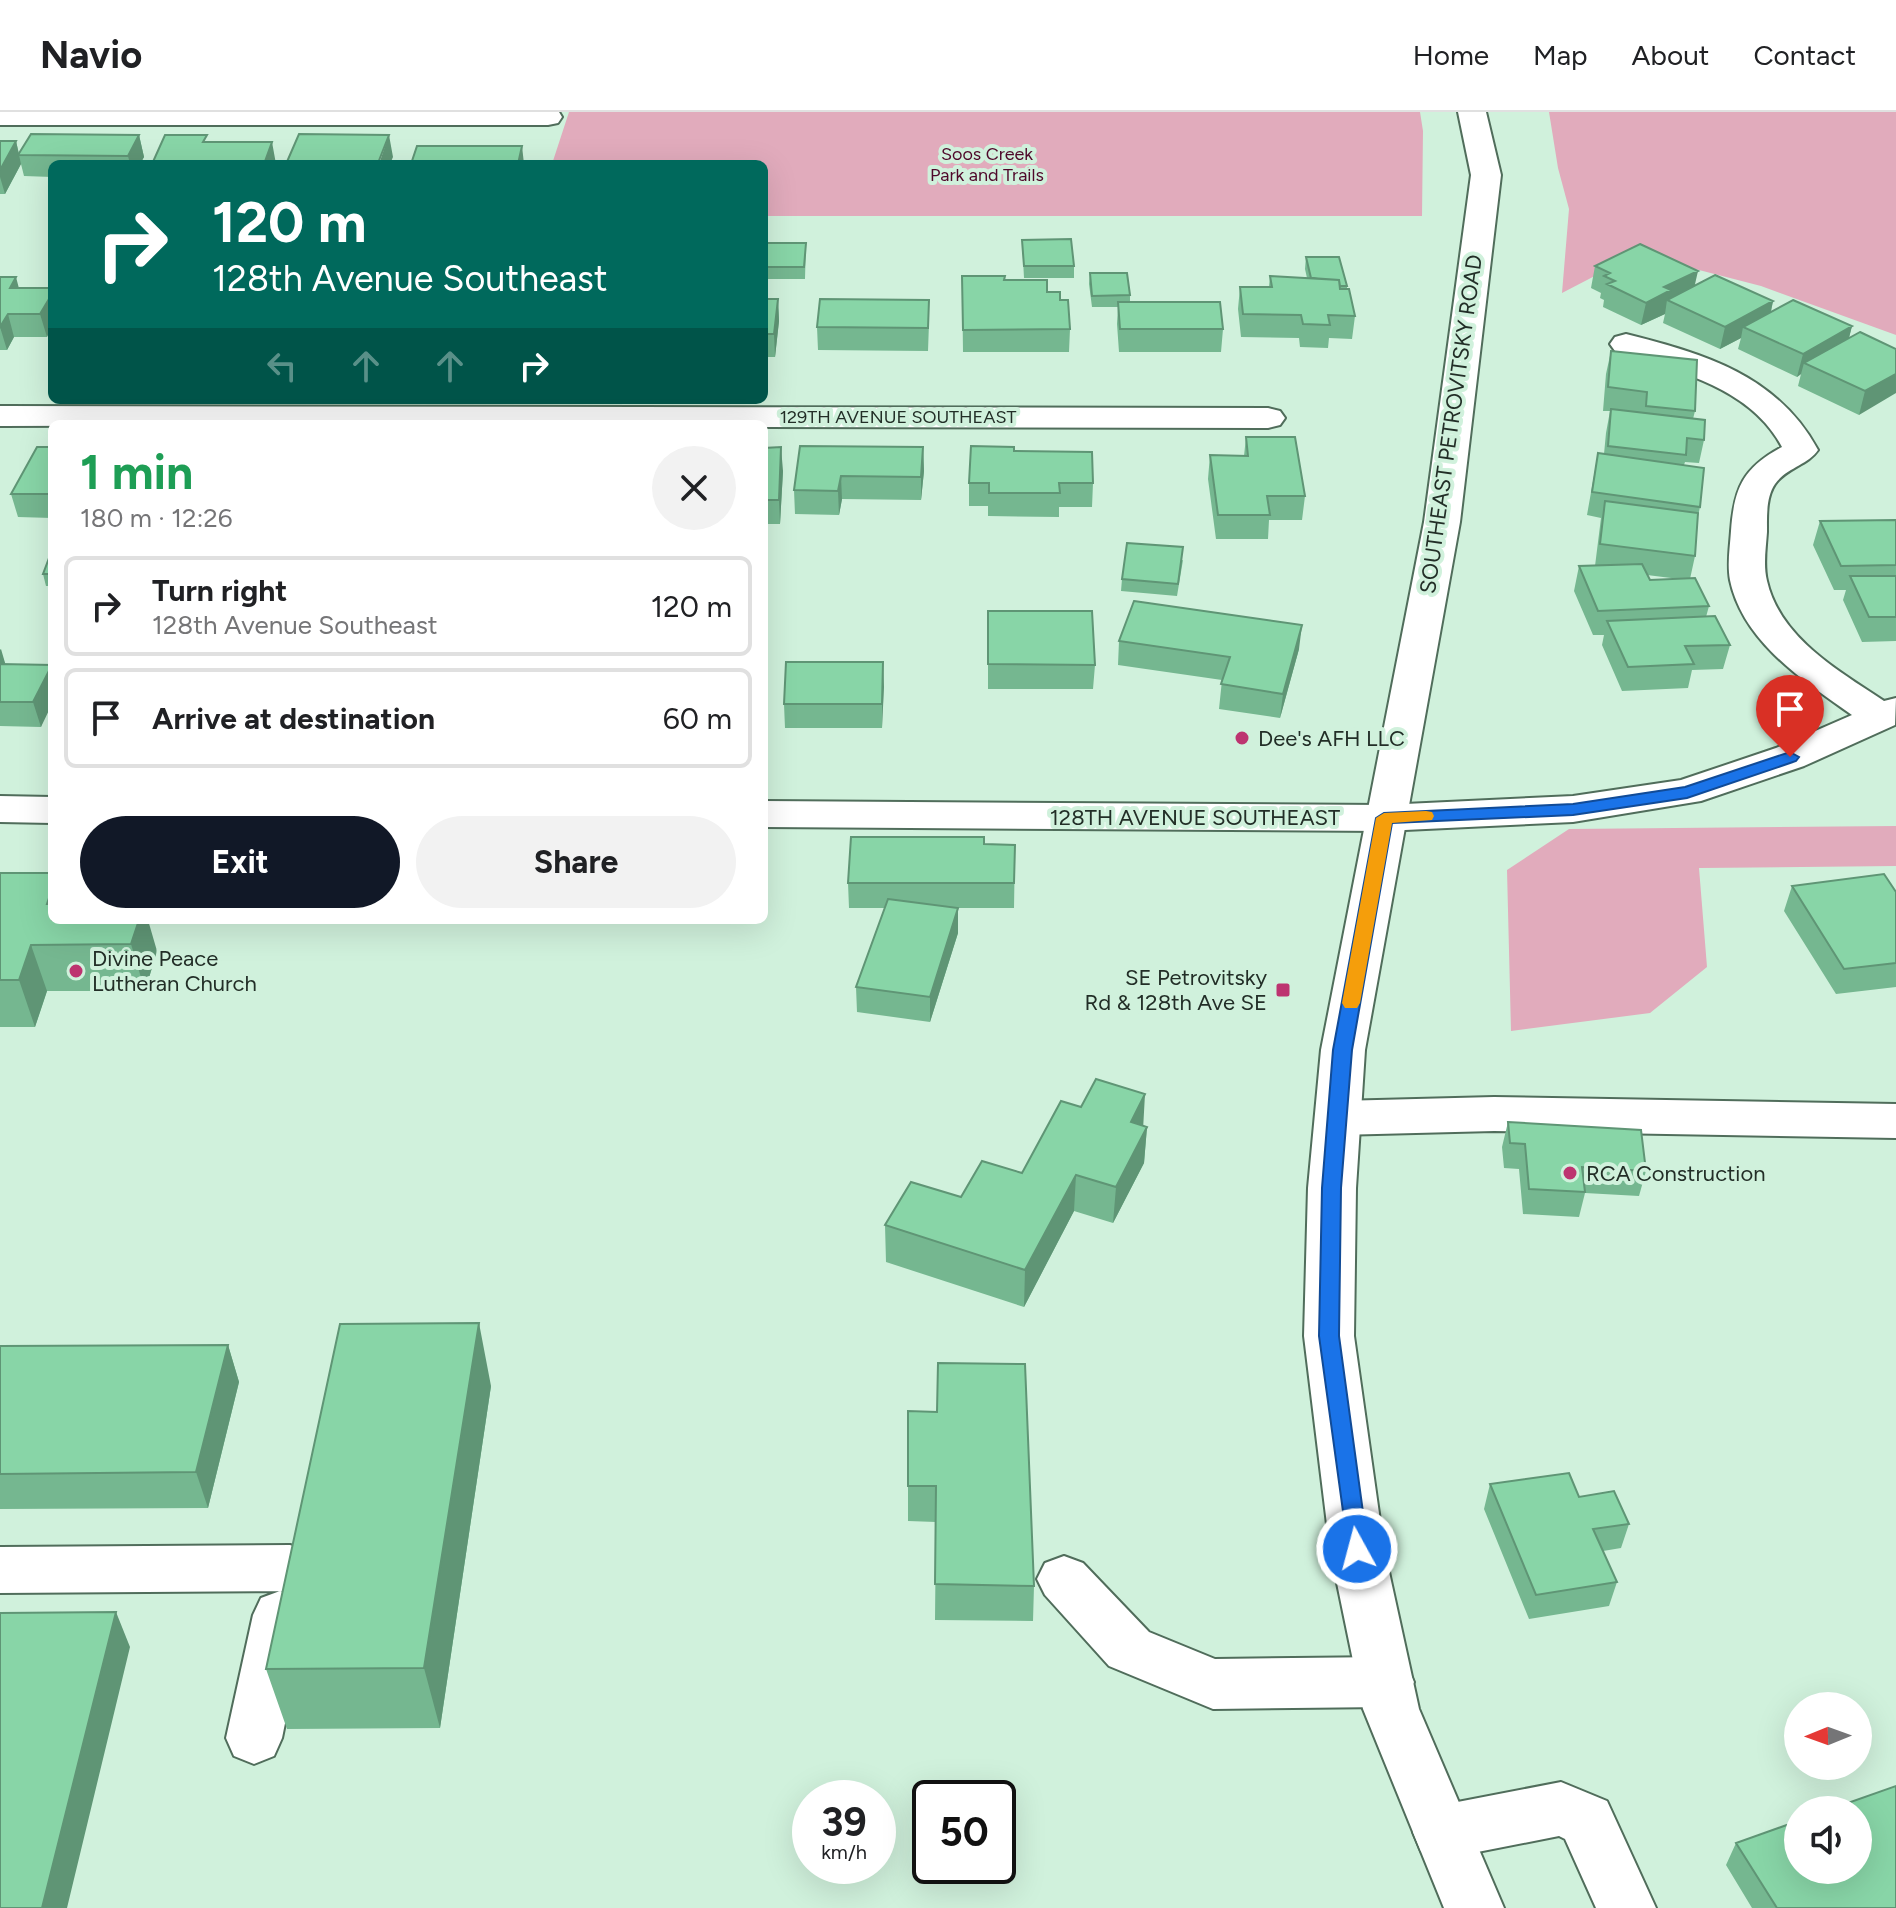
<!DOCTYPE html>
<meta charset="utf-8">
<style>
body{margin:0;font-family:Figtree,sans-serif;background:#f2f2f2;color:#202124;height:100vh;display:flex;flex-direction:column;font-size:30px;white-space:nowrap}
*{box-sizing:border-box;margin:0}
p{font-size:26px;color:#757577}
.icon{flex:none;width:44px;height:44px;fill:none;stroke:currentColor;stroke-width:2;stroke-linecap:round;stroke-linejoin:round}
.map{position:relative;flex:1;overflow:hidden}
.drawer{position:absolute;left:48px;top:308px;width:720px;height:504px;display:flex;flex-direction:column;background:#fff;border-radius:12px;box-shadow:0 8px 32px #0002}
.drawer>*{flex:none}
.banner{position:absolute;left:48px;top:48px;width:720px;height:244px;border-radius:12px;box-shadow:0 8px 32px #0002;background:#00695c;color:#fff;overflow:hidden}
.needle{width:52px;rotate:269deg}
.fabs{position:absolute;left:1784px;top:1580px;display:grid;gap:16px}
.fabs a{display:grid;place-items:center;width:88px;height:88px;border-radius:50%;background:#fff;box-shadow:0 8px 32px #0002;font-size:40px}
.speed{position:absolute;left:792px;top:1668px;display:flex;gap:16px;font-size:40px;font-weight:700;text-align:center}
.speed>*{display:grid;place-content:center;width:104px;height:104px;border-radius:50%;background:#fff;box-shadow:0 8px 32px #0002;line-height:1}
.speed small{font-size:20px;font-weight:400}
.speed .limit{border:4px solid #111;border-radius:12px;background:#fff;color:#111}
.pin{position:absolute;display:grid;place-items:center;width:68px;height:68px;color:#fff;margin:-82px -34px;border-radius:50% 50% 50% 0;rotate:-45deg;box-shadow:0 0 8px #0007}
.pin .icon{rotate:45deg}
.me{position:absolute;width:88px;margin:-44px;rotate:353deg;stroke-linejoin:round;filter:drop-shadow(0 0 6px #0008)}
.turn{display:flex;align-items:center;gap:28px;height:168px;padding:0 32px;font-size:36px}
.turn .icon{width:104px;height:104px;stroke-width:2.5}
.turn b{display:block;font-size:56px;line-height:68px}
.lanes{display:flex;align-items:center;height:76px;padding:0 32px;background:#0003;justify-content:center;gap:40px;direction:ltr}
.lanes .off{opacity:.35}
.round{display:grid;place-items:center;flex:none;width:84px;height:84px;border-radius:42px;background:#f2f2f2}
.head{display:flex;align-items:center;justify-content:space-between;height:136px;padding:0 32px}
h1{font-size:48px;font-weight:700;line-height:60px;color:#1e9e55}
.primary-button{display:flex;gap:16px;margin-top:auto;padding:16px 32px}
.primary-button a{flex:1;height:92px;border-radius:48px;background:#111827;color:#fff;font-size:32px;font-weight:700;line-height:92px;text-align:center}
.primary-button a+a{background:#f2f2f2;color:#202124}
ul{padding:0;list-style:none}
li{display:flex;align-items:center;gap:24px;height:100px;margin:0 16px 12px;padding:0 16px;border:4px solid #e0e0e0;border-radius:12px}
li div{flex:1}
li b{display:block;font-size:30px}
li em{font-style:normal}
header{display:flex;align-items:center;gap:48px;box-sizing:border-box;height:112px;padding:0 40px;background:#fff;border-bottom:2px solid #e0e0e0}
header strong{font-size:38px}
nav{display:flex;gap:44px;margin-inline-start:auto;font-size:28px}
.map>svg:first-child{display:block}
.green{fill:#e1abbc}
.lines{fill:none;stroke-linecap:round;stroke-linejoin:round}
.minor-casing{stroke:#506d5b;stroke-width:4}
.major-casing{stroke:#506d5b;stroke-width:4}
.minor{fill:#fff;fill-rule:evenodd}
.major{fill:#fff;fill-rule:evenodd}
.wall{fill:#75b790;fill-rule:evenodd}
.shaded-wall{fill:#5f9575}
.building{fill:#88d5a7;stroke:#5f9575;stroke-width:2}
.route{fill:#1a73e8;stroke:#114b97;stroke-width:2}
.slow{fill:#f59e0b}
.poi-dot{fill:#bd3470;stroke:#d0f1dc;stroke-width:3}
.labels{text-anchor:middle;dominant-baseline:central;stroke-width:8;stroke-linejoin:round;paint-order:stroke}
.far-park-label{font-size:18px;fill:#4f082a;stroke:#d0f1dc}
.far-street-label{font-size:18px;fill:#222e27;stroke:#d0f1dc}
.street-label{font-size:22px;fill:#222e27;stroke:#d0f1dc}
.poi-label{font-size:22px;fill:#222e27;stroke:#d0f1dc;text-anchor:start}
</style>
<header>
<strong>Navio</strong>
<nav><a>Home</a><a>Map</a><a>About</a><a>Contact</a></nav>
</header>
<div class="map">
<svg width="1896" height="1796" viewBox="0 0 1896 1796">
<rect width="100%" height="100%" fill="#d0f1dc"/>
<path class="green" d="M569 0H1420L1423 19 1422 104H764V52H552Z
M1549 0H1896V223L1761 174 1637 142 1562 181 1569 97 1558 56Z
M1896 714V754L1699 756 1707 855 1650 901 1511 919 1507 758 1569 717Z"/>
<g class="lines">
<g class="minor-casing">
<path id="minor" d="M0 0H559L562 5 558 11 548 13H0Z
M1626 222C1705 242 1777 263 1818 338 1808 353 1786 356 1775 372 1766 385 1767 404 1767 420 1766 436 1763 453 1767 469 1780 526 1839 559 1884 589L1896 586 1895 613 1804 654 1701 689 1573 710 1384 719 764 715V689L1384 693 1573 684 1681 668 1776 636 1852 603C1804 569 1743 530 1730 468 1727 452 1730 435 1731 419 1734 376 1743 356 1782 335 1750 274 1675 259 1615 239L1610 232 1615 225Z
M0 294 1268 296 1280 299 1285 306 1280 313 1268 316 764 315V312L0 314Z
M0 684 52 685V711L0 710Z
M1494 985 1896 992V1026L1494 1019 1338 1023 1322 1018 1315 1006 1322 994 1338 989Z
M290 1433 309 1440 317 1456 309 1472 290 1479 0 1481V1435Z
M1064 1444 1083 1451 1149 1520 1215 1547 1386 1545 1406 1553 1414 1570 1406 1587 1386 1595 1213 1597 1109 1554 1045 1483 1037 1467 1045 1451Z
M280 1479 299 1486 307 1503 282 1626 274 1644 254 1652 234 1644 226 1626 253 1503 261 1486Z
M1561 1670 1607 1689 1656 1796H1596L1565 1727 1559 1724 1442 1747 1421 1739 1413 1720 1421 1701 1442 1693Z"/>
</g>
<g class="major-casing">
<path id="major" d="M1458 0H1486L1501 63 1460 410 1365 938 1356 1076 1354 1224 1384 1437 1419 1597 1504 1796H1444L1363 1597 1330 1437 1304 1224 1308 1076 1321 938 1424 410 1471 63Z"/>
</g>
<use href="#minor" class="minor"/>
<use href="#major" class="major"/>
</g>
<path class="wall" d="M139 23 144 45 140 52H52V65L24 64 21 52 5 82H0V29H16L19 42Z
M1022 128 1074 154V166H1024Z
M764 131H806L805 167H764Z
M1306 145 1347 174V177L1355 204 1352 227 1329 226 1328 236 1300 235 1299 226 1241 225 1238 197 1240 175H1269L1270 164 1307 166 1305 157Z
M1595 154 1773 189 1771 200 1852 214 1849 226 1896 237 1859 303 1798 274 1801 262 1797 265 1738 237 1741 226 1720 237 1663 211 1665 202 1641 213 1603 195 1604 188 1600 186 1601 181 1591 176Z
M1090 161 1130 183V190L1223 217 1221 240H1119L1117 212 1118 195H1092L1089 172Z
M962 164 1005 168 1047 180 1060 188 1070 217 1069 240H963Z
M0 165 19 176H52L47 225H14L7 238H0Z
M764 187H778L779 209 775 245H764Z
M929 211 928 239 818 238 817 215Z
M1611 239 1695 299 1693 307 1704 328 1699 351 1685 350 1684 353 1700 395 1698 404 1695 444 1690 467 1709 494 1706 505 1730 533 1723 557 1692 558 1688 576 1622 579 1602 533 1604 523H1593L1574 479 1579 454H1595L1601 406 1587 403 1598 341 1604 342 1606 321 1610 299H1603L1606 262ZM1647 463 1679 467 1650 468Z
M1246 325 1305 384 1302 408H1269L1268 427H1216L1208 367 1210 343 1244 344Z
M52 335V406L18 405 11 382Z
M923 335 924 359 921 388 842 387 839 403 795 402 794 378Z
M764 336 783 359 780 412H764Z
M1014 339 1093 371 1092 395H1059V405L988 404V394H969V371Z
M1896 408V529L1862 530 1843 488 1846 478H1834L1813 433 1820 409Z
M52 438V474H46L43 462Z
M1183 448 1177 484 1121 479 1122 467Z
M988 499 1095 553 1093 577H988Z
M1119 529 1299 537 1280 606 1219 597 1222 568 1118 553Z
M0 537 5 552 52 553 41 615 0 614Z
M883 550 882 616H785L784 592Z
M984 732 1015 733 1014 796H958V821L930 910 857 900 856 875 885 796H849L848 771Z
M0 761 52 808 157 839 145 879H47L35 915H0Z
M1792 774 1896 780V875L1836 882 1784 799Z
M1508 1010 1646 1059 1639 1084 1585 1081 1579 1105 1523 1102 1519 1057 1504 1056 1502 1035Z
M1143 1013 1147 1015 1144 1051 1113 1111 1074 1099 1024 1195 886 1150 885 1113 961 1085Z
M228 1233 239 1270 208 1396 0 1397V1234Z
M491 1274 440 1616 287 1617 266 1557Z
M908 1299 1034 1474 1033 1509 935 1508 936 1410 908 1409Z
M1490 1372 1579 1385 1629 1412 1621 1436 1603 1439 1617 1470 1609 1494 1529 1507 1484 1397Z
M1736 1731 1896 1796H1752L1726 1753Z"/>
<path class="shaded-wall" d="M139 23 144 45 140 52H130L128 44Z
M389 23 393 45 390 52H379Z
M16 29 21 52 5 82 0 65V58Z
M272 30 276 52H264Z
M522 34 524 52H518Z
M1698 159 1693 181 1667 188 1665 202 1641 213 1646 191 1664 175Z
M16 165 22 188 10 176Z
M52 182V215L47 225 40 202Z
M778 187 779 209 775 245 774 222Z
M1773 189 1768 212 1743 215 1741 226 1720 237 1725 215Z
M8 202 14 225 7 238 0 215Z
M1852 214 1846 237 1804 251 1801 262 1797 265 1803 242Z
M1896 262V281L1859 303 1865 279Z
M781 335 783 359 780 412 779 388Z
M923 335 924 359 921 388V365Z
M841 364 842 387 839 403 838 379Z
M1302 513 1299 537 1280 606 1283 582Z
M1 537 8 561 0 576V538Z
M883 550 884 575 882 616V592Z
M52 553V592L41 615 33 590Z
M52 777V808L47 792Z
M958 796V821L930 910V885Z
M139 808H148L157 839 145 879 131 832Z
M31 833 47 879 35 915 19 868Z
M1145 982 1143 1018 1131 1010Z
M1147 1015 1144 1051 1113 1111 1116 1075Z
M1076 1063 1074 1099 1024 1195 1025 1158Z
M479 1211 491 1274 440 1616 424 1556Z
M228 1233 239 1270 208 1396 196 1360Z
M116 1500 130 1535 67 1796H42Z"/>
<path class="building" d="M31 22 139 23 128 44 18 43Z
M299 22 389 23 378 51 286 52Z
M165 23H207L203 30H272L264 52H152Z
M0 29H16L0 58Z
M417 34H522L518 52H411Z
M1071 127 1074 154H1024L1022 128Z
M764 131H806L804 155H764Z
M1640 132 1698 159 1664 175 1671 178 1646 191 1607 172 1615 169 1604 164 1610 161 1595 154Z
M1306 145H1339L1347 174H1340L1339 168 1311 166Z
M1090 161H1127L1130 183 1092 184Z
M1715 163 1773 189 1725 215 1667 188Z
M962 164H1005L1004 168H1047V180H1060V188H1068L1070 217 963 218Z
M1270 164 1339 168 1340 177H1349L1355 204 1328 203 1330 213 1303 212 1301 203 1243 202 1240 175H1272Z
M0 165H16L10 176H52V182L40 202H8L0 215Z
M764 187H778L774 222H764Z
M820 187 929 188 928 216 817 215Z
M1793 188 1852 214 1803 242 1743 215Z
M1118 190H1220L1223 217H1120Z
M1860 220 1896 237V262L1865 279 1804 251Z
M1611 239 1697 248 1695 299 1646 294 1647 280 1608 275Z
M1611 297 1705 308 1704 328 1687 326 1686 343 1608 334Z
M1246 325H1295L1305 384H1267L1270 403H1218L1210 343 1248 344Z
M800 334 923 335 921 365 841 364 838 379 794 378Z
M971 334 1014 335V339L1092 340 1093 371H1059L1060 381H989V371H969Z
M37 335H52V382H11Z
M781 335 779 388H764V336Z
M1598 341 1704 356 1700 395 1592 380Z
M1605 389 1698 401 1695 444 1600 432Z
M1896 408V453L1841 454 1820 409Z
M1127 431 1183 435 1178 472 1122 467Z
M52 438V462H43Z
M1642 452 1650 468 1695 466 1709 494 1598 499 1579 454Z
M1850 464H1896V505H1869Z
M1134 489 1302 513 1283 582 1221 572 1230 545 1119 529Z
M988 499H1092L1095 553 988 552Z
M1715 504 1730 533 1685 534 1694 552 1628 555 1607 509Z
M786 550H883L882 592H784Z
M0 552 52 553 33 590H0Z
M851 725H984V732L1015 733 1014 771H848Z
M0 761H52V777L47 792H52V808H139L131 832 31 833 19 868H0Z
M1884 762 1896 780V851L1844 857 1792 774Z
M888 787 958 796 930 885 856 875Z
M1096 967 1145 982 1131 1010 1147 1015 1116 1075 1076 1063 1025 1158 885 1113 911 1070 961 1085 982 1049 1022 1061 1061 989 1081 995Z
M1508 1010 1641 1018 1646 1059 1582 1055 1585 1080 1529 1077 1525 1032 1510 1031Z
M479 1211 424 1556 266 1557 340 1212Z
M228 1233 196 1360 0 1362V1234Z
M938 1251 1025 1252 1034 1474 935 1472 936 1374H908V1299L937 1300Z
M1569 1361 1579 1385 1614 1379 1629 1412 1593 1417 1617 1470 1536 1483 1490 1372Z
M116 1500 42 1796H0V1501Z
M1896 1674V1796H1777L1736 1731 1798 1709V1758H1858V1698H1828Z"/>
<path class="route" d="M1790 640 1799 645 1796 649 1687 686 1573 703 1392 711 1352 938 1341 1076 1339 1224 1368 1437 1365 1443 1357 1446 1349 1443 1319 1224 1322 1076 1333 938 1376 706 1384 701 1573 692 1685 675Z"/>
<path class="slow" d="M1426 699 1432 700 1434 704 1432 708 1392 711 1360 891 1357 896H1345L1342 891 1376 706 1384 701Z"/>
<g class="poi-dot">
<circle cx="1242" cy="626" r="8"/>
<circle cx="76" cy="859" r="8"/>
<rect x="1275" y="870" width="16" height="16" rx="4"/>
<circle cx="1570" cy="1061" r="8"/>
</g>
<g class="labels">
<g class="far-park-label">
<text x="987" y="42">Soos Creek<tspan x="987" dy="21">Park and Trails</tspan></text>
</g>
<g class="far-street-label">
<text x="898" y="305">129TH AVENUE SOUTHEAST</text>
</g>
<g class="street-label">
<text transform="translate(1451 312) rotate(-82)">SOUTHEAST PETROVITSKY ROAD</text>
<text x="1195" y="705">128TH AVENUE SOUTHEAST</text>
</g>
<g class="poi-label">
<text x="1258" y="626">Dee's AFH LLC</text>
<text x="92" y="846">Divine Peace<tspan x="92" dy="25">Lutheran Church</tspan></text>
<text x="1267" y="865" text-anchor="end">SE Petrovitsky<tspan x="1267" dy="25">Rd &amp; 128th Ave SE</tspan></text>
<text x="1586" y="1061">RCA Construction</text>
</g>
</g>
</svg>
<div class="fabs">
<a><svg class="needle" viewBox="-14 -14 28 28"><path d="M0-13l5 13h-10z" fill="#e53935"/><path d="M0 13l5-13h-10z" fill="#757577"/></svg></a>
<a><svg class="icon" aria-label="sound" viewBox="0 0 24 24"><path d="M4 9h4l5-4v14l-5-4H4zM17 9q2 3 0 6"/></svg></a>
</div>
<div class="speed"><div>39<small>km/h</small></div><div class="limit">50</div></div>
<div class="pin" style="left:1790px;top:645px;background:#d93025"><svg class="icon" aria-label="arrive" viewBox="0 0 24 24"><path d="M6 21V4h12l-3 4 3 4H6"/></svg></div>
<svg class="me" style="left:1357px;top:1437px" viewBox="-20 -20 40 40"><circle r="17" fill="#1a73e8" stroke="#fff" stroke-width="3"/><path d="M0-11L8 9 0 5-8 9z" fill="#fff"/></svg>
<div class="banner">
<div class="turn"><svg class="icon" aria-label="right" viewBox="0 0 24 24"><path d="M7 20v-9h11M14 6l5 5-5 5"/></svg><div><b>120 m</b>128th Avenue Southeast</div></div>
<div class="lanes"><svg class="icon off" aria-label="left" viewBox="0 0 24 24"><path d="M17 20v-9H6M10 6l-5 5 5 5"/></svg><svg class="icon off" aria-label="ahead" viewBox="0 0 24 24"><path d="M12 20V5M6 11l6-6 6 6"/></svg><svg class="icon off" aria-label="ahead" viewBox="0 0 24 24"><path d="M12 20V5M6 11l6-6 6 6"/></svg><svg class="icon" aria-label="right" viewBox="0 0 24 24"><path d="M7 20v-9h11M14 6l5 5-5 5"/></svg></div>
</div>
<section class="drawer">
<div class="head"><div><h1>1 min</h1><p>180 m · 12:26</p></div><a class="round"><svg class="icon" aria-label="close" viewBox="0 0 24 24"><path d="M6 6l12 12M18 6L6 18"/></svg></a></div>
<ul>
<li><svg class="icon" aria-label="right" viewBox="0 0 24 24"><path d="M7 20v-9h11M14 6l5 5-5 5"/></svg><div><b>Turn right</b><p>128th Avenue Southeast</p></div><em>120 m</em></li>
<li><svg class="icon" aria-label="arrive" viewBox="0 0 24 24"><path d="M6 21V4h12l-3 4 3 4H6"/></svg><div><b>Arrive at destination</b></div><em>60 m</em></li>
</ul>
<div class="primary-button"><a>Exit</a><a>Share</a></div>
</section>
</div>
